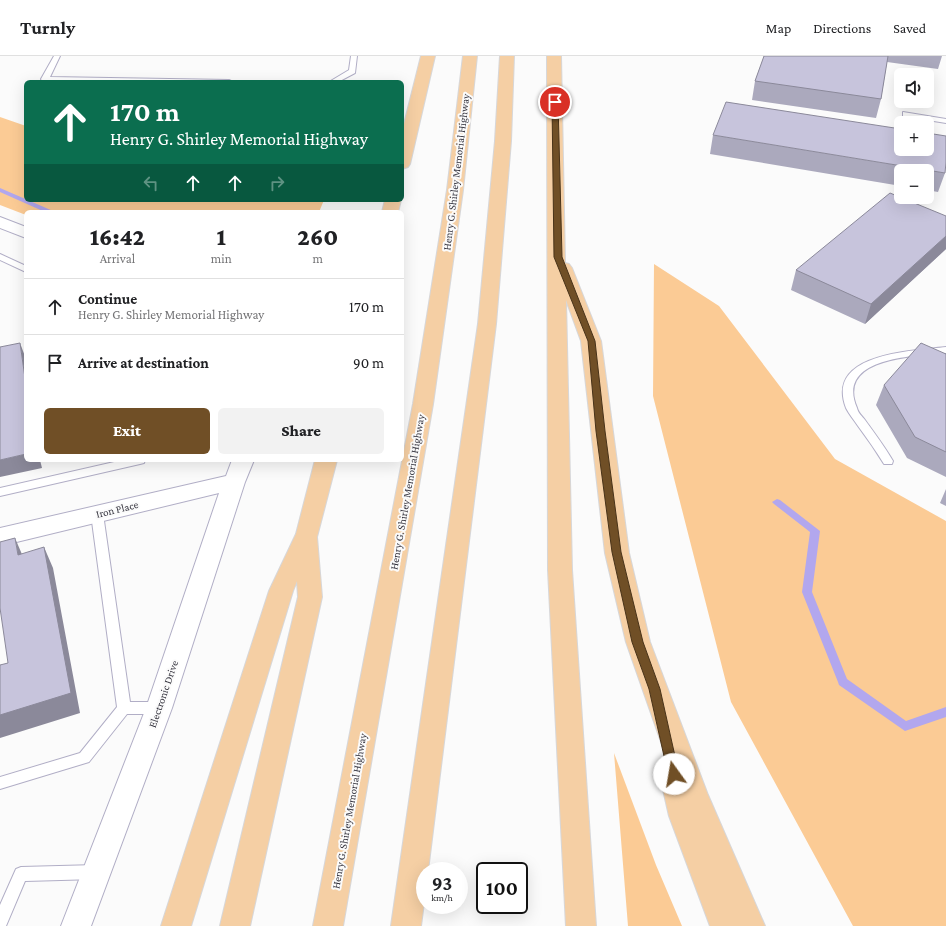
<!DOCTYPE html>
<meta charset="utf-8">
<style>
body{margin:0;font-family:"Crimson Pro",serif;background:#f2f2f2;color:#202124;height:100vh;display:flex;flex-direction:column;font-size:15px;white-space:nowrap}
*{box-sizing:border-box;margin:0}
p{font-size:13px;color:#757577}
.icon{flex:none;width:22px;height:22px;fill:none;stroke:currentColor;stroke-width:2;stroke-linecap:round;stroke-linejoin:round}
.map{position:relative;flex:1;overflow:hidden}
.drawer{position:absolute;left:24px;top:154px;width:380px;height:252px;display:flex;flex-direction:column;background:#fff;border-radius:6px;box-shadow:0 4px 16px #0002}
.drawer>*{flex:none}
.guide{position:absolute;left:24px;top:24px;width:380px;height:122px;border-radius:6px;box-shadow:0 4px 16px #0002;background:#0b6e4f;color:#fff;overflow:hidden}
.tools{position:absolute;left:894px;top:12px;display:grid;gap:8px}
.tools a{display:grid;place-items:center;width:40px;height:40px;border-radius:6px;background:#fff;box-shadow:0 4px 16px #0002;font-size:20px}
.speed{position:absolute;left:416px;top:806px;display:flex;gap:8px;font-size:20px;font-weight:700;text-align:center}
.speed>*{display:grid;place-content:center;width:52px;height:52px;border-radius:50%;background:#fff;box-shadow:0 4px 16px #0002;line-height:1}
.speed small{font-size:10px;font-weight:400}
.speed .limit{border:2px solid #111;border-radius:6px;background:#fff;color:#111}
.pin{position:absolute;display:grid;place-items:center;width:34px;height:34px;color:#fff;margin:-17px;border:2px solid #fff;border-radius:50%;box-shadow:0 1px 4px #0007}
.me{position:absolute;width:44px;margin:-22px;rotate:347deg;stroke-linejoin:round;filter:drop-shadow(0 0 3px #0008)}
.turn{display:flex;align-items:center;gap:14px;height:84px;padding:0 20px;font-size:18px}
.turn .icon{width:52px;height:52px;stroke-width:2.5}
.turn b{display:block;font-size:28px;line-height:34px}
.lanes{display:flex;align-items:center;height:38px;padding:0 20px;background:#0003;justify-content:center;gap:20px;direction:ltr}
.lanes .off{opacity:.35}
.eta{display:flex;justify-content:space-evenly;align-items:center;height:68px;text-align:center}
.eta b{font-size:24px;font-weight:800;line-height:28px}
.primary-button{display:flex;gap:8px;margin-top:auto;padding:8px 20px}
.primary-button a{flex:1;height:46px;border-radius:6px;background:#704f26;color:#fff;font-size:16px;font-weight:800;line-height:46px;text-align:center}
.primary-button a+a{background:#f2f2f2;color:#202124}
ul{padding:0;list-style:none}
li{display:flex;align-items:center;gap:12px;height:56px;padding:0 20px;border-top:1px solid #e0e0e0}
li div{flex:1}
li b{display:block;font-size:15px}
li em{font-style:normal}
header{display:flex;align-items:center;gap:24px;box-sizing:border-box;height:56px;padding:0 20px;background:#fff;border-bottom:1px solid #e0e0e0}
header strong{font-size:19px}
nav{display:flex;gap:22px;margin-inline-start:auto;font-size:14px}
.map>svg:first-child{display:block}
.green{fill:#fbcb95}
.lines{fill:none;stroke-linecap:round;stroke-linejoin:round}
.stream{fill:#b2a7ee;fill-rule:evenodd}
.service-casing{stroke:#b1aec6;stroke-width:2}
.minor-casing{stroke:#b1aec6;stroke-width:2}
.motorway-casing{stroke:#d7d7d9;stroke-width:2}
.service{fill:#fff;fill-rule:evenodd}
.minor{fill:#fff;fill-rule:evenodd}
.motorway{fill:#f5cfa4;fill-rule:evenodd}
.wall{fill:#aba9bd}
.shaded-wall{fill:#8b899a}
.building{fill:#c7c4dc;stroke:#8b899a}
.route{fill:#704f26;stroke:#493319}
.labels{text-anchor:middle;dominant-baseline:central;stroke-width:4;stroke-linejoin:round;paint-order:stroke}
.street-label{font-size:11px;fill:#393842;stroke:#fbfbfb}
</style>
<header>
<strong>Turnly</strong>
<nav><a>Map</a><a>Directions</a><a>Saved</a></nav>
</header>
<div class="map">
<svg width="946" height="870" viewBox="0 0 946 870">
<rect width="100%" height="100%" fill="#fbfbfb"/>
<path class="green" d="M0 61 26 70V144H324L319 156H26V159L0 149Z
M654 208 719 250 835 403 946 465V870H853L731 646 653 340Z
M614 697 656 809 682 870H628Z"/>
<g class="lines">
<path class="stream" d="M0 132 53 155 54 156H45L0 136Z
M777 443 780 444 820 475 812 536 847 623 906 665 946 651V661L905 675 839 629 838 626 802 536 810 476 774 448 772 446Z"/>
<g class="service-casing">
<path id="service" d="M54 0H60L50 21 229 24 233 26 42 25 41 23Z
M351 0H357L355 17 338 26H329L349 14Z
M903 56 946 63V67L903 60Z
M0 198 26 210V216L0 204Z
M946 291V297C915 300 835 301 857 352 858 357 862 360 865 364 875 378 885 391 893 405L892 408H884C876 395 867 382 858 370 854 364 849 358 846 352 825 297 912 295 946 291Z
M123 404H145L144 407 140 408 0 440V432Z
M97 454 101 455 103 458 130 646H159L164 648 166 652 164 656 159 658H127L89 706 0 733V721L80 697 117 651 91 458 93 455Z
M97 809 102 811 104 816 102 821 97 823 25 825 6 870H0V849L16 813 21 811Z"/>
</g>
<g class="minor-casing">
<path id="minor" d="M0 161 26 171V182L0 172Z
M232 404H254L245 426 172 652 91 870H61L146 652 219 437 0 490V472L226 420Z"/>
</g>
<g class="motorway-casing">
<path id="motorway" d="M421 0H435L410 108 408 111 402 113V76Z
M463 0H477L463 134 433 348 343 870H313L413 348 447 134Z
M500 0H514L511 85 496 268 428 815H425V839L421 870H391L478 268 495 85Z
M547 0H561L565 207 569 208 572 212 601 285 629 497 650 586 708 739 765 870H710L669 760 659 716 663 707 668 706 626 586 605 497 581 285 566 244 572 514 596 870H566L548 514Z
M385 144H401L398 156H382Z
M315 404H337L317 481 322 541 250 870H220L298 541 297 525 293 535 191 870H161L269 535 296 478Z"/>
</g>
<use href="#service" class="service"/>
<use href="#minor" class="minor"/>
<use href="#motorway" class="motorway"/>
</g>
<path class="wall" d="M764 0H942L938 13 887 6 881 43 876 62 752 44 755 25Z
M713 79 945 117 938 136 927 134V115H901V130L710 98Z
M946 160V193L865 268 791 234 796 214Z
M946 298V421L907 402 876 349 884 329Z
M946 433V450L940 447Z"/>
<path class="shaded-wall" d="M946 180V193L865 268 871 248Z
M20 287 26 303V329Z
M26 398V404H40L42 412 0 421V404Z
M15 482 24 503 18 499Z
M44 491 53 512 80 657 0 682V659Z"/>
<path class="building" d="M764 0H888L881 43 755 25Z
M726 46 901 73V93H927V77L946 80V106L945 117 713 79Z
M890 137 946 160V180L871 248 796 214Z
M20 287 26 329V398L0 404V291Z
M921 287 946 298V396L915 381 884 329Z
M15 482 18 499 44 491 71 637 0 659V609L8 607 0 552V486Z"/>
<path class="route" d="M555 44 558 46 562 201 595 285 605 375 621 496 643 586 660 633 679 718 677 721 674 723 670 721 668 718 649 633 632 586 612 496 596 375 588 285 554 201 552 46Z"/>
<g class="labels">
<g class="street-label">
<text transform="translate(456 116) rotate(-83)">Henry G. Shirley Memorial Highway</text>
<text transform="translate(407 436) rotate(-80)">Henry G. Shirley Memorial Highway</text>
<text transform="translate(117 453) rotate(-14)">Iron Place</text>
<text transform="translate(163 638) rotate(-71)">Electronic Drive</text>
<text transform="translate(349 755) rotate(-80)">Henry G. Shirley Memorial Highway</text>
</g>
</g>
</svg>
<div class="tools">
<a><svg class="icon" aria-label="sound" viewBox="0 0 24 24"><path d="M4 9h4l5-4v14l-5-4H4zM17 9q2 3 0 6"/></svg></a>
<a>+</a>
<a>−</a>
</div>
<div class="speed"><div>93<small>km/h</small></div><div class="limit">100</div></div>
<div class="pin" style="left:555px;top:46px;background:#d93025"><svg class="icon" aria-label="arrive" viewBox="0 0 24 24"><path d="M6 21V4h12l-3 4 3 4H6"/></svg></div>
<svg class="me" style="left:674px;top:718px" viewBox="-20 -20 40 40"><circle r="19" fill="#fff"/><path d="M0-13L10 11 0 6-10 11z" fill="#704f26"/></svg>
<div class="guide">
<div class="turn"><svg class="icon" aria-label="ahead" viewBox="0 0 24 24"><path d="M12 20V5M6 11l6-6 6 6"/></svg><div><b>170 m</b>Henry G. Shirley Memorial Highway</div></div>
<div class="lanes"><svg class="icon off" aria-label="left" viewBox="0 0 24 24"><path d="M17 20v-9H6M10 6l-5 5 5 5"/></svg><svg class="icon" aria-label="ahead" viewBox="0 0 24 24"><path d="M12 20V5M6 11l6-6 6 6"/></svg><svg class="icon" aria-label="ahead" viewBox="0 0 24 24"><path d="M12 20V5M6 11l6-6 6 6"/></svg><svg class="icon off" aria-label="right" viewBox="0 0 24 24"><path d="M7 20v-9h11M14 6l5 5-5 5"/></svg></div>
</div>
<section class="drawer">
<div class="eta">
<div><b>16:42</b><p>Arrival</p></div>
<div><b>1</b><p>min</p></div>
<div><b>260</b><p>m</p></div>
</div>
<ul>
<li><svg class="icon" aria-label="ahead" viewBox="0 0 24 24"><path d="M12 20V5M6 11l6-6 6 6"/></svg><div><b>Continue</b><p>Henry G. Shirley Memorial Highway</p></div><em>170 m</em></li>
<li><svg class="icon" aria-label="arrive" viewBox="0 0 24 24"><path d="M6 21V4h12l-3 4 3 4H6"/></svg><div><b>Arrive at destination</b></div><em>90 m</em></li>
</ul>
<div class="primary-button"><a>Exit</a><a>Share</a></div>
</section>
</div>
